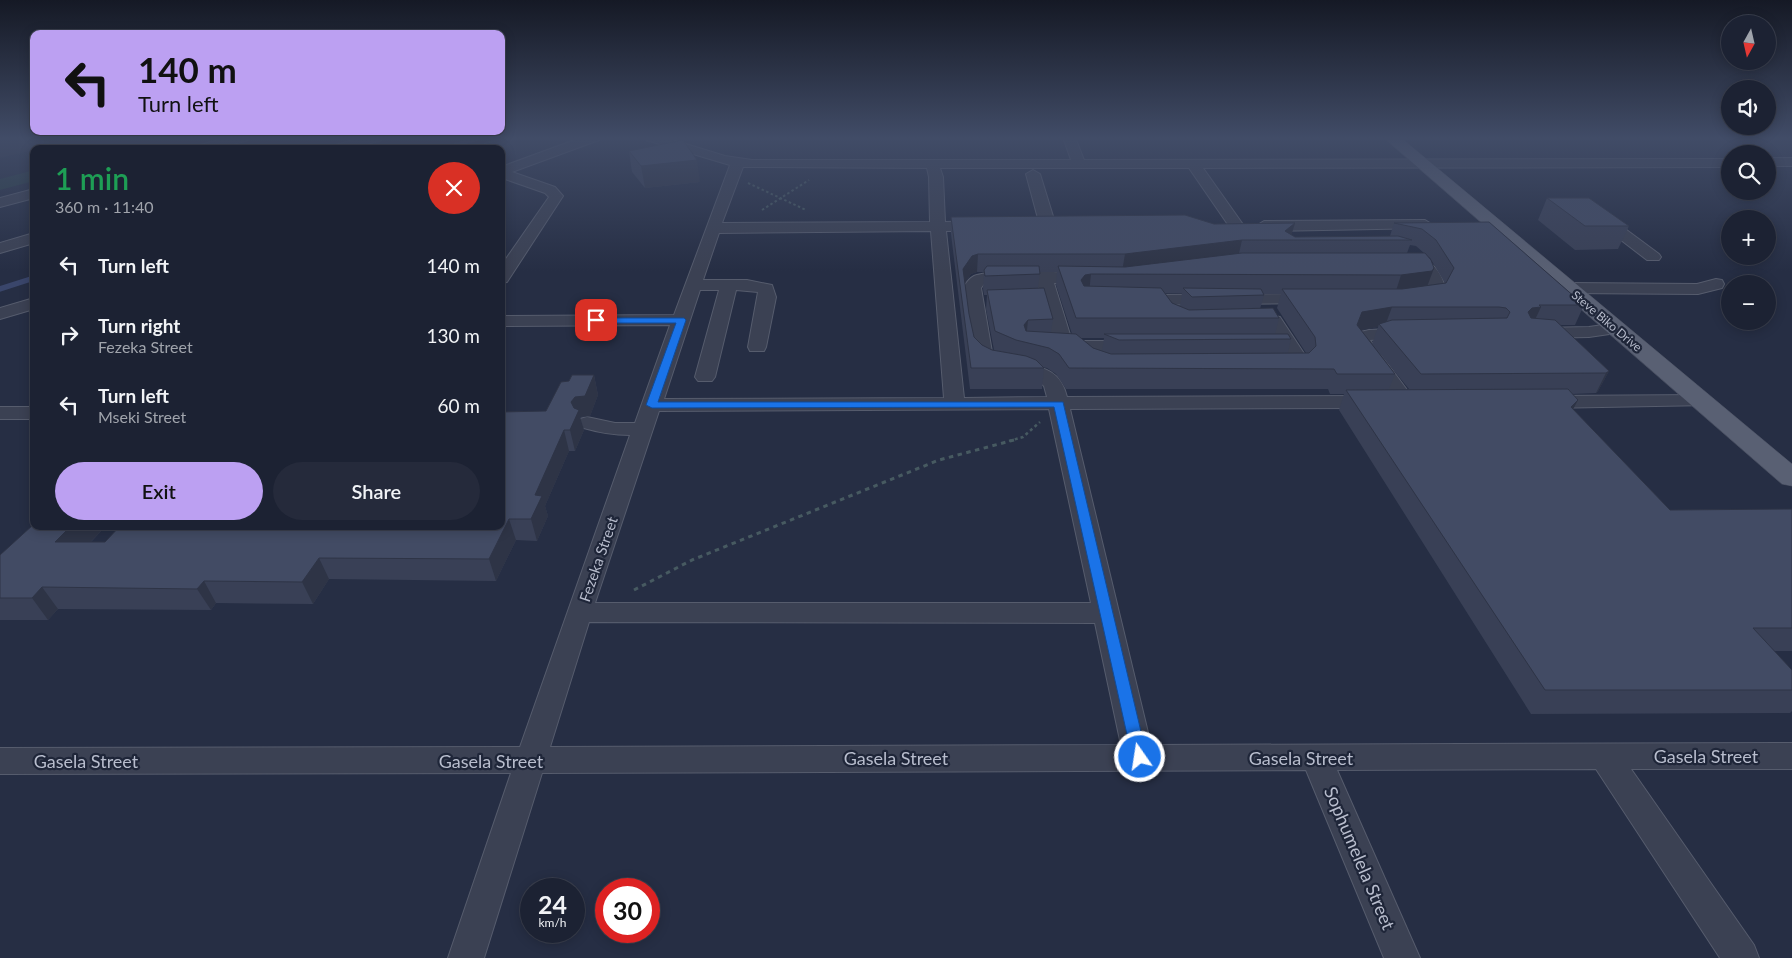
<!DOCTYPE html>
<meta charset="utf-8">
<style>
body{margin:0;font-family:Lato,sans-serif;background:#252a3b;color:#f1f3f6;height:100vh;display:flex;flex-direction:column;font-size:19px;white-space:nowrap}
*{box-sizing:border-box;margin:0}
p{font-size:16px;color:#a0a4ac}
.icon{flex:none;width:28px;height:28px;fill:none;stroke:currentColor;stroke-width:2;stroke-linecap:round;stroke-linejoin:round}
.map{position:relative;flex:1;overflow:hidden}
.sheet{position:absolute;left:30px;top:145px;width:475px;height:385px;display:flex;flex-direction:column;background:#1c2233;border-radius:10px;box-shadow:0 2px 12px #0003,0 0 0 1px #3a3f4e}
.sheet>*{flex:none}
.banner{position:absolute;left:30px;top:30px;width:475px;height:105px;border-radius:10px;box-shadow:0 2px 12px #0003,0 0 0 1px #3a3f4e;background:#bca0f2;color:#111;overflow:hidden}
.needle{width:32px;rotate:188deg}
.buttons{position:absolute;left:1721px;top:15px;display:grid;gap:10px}
.buttons a{display:grid;place-items:center;width:55px;height:55px;border-radius:50%;background:#1c2233;box-shadow:0 2px 12px #0003,0 0 0 1px #3a3f4e;font-size:25px}
.speed{position:absolute;left:520px;top:878px;display:flex;gap:10px;font-size:25px;font-weight:700;text-align:center}
.speed>*{display:grid;place-content:center;width:65px;height:65px;border-radius:50%;background:#1c2233;box-shadow:0 2px 12px #0003,0 0 0 1px #3a3f4e;line-height:1}
.speed small{font-size:12px;font-weight:400}
.speed .limit{border:8px solid #d22;background:#fff;color:#111}
.pin{position:absolute;display:grid;place-items:center;width:42px;height:42px;color:#fff;margin:-21px;border-radius:10px;box-shadow:0 2px 8px #0006}
.me{position:absolute;width:55px;margin:-28px;rotate:347deg;stroke-linejoin:round;filter:drop-shadow(0 0 4px #0008)}
.turn{display:flex;align-items:center;gap:18px;height:105px;padding:0 25px;font-size:22px}
.turn .icon{width:65px;height:65px;stroke-width:2.5}
.turn b{display:block;font-size:35px;line-height:42px}
.round{display:grid;place-items:center;flex:none;width:52px;height:52px;border-radius:26px;background:#252a3b}
.summary{display:flex;align-items:center;justify-content:space-between;height:85px;padding:0 25px}
h1{font-size:30px;font-weight:600;line-height:38px;color:#1e9e55}
.cta{display:flex;gap:10px;margin-top:auto;padding:10px 25px}
.cta a{flex:1;height:58px;border-radius:30px;background:#bca0f2;color:#111;font-size:20px;font-weight:600;line-height:58px;text-align:center}
.cta a+a{background:#252a3b;color:#f1f3f6}
ul{padding:0;list-style:none}
li{display:flex;align-items:center;gap:15px;height:70px;padding:0 25px}
li div{flex:1}
li b{display:block;font-size:19px}
li em{font-style:normal}
.map>svg:first-child{display:block}
.green{fill:#283d45}
.lines{fill:none;stroke-linecap:round;stroke-linejoin:round}
.stream-far1{stroke:#3a466b;stroke-width:4.5}
.stream{stroke:#3a466b;stroke-width:5.5}
.minor-casing{stroke:#565c6d;stroke-width:2}
.major-casing{stroke:#444a5c;stroke-width:1}
.path-far2{stroke:#475a61;stroke-width:2;stroke-dasharray:2.5 2.5;stroke-linecap:butt}
.path-far1{stroke:#475a61;stroke-width:2.5;stroke-dasharray:3 3;stroke-linecap:butt}
.path{stroke:#475a61;stroke-width:3;stroke-dasharray:4.5 4.5;stroke-linecap:butt}
.minor{fill:#3b4153;fill-rule:evenodd}
.major{fill:#596073;fill-rule:evenodd}
.wall{fill:#394056;fill-rule:evenodd}
.shaded-wall{fill:#2e3446}
.building{fill:#424b64;stroke:#2e3446}
.route{fill:#1a73e8;stroke:#114b97}
.labels{text-anchor:middle;dominant-baseline:central;stroke-width:4.5;stroke-linejoin:round;paint-order:stroke}
.far-street-label{font-size:12px;fill:#b8bdcd;stroke:#1f2639}
.street-label{font-size:15px;fill:#b8bdcd;stroke:#1f2639}
.near-street-label{font-size:18px;fill:#b8bdcd;stroke:#1f2639}
</style>
<div class="map">
<svg width="1792" height="958" viewBox="0 0 1792 958">
<rect width="100%" height="100%" fill="#262e44"/>
<path class="green" d="M34 170V181L0 190V179Z"/>
<g class="lines">
<path class="stream-far1" d="M444 149 481 137"/>
<path class="stream" d="M0 289 34 278"/>
<g class="minor-casing">
<path id="minor" d="M230 137H250L248 140 216 149H195L196 146Z
M364 137H383L381 140 351 149H331L332 146Z
M583 137H601L599 140 512 172 555 187 563 196 507 282 501 283V266L549 197 545 193 502 178 501 167Z
M644 137H663L725 156 752 160H1071L1063 137H1075L1084 160 1730 159V167L1203 168 1244 226 1236 231 1231 229 1189 168H940L943 177 945 222 982 221 990 226 982 231H946L964 398 1047 397 1044 386C1025 366 990 378 974 354L964 287C966 283 970 278 974 276 988 269 1068 273 1088 273L1094 274 1096 278 1094 282 1054 283 1072 341H1132L1139 343 1141 347 1139 351 1132 353 1055 350 1037 283 984 284 981 288 992 352C1019 372 1057 355 1067 397L1371 396 1378 398 1381 402 1378 406 1371 408 1070 409 1151 745 1792 743V769H1631L1754 945 1759 958H1720L1596 769 1337 770 1420 958H1384L1306 770 542 773 484 958H448L511 773 0 774V748L520 747 630 435C613 435 597 432 580 427L577 423 580 419 587 417 615 423H635L670 325 501 326V316L674 315 730 165 646 140ZM743 167 927 168 929 177 930 222 722 223ZM931 231 944 398 664 399 700 290H719L695 377 698 381H712L715 377 736 290 758 292 748 347 750 351H764L766 347 776 297 772 285 747 280H703L719 233ZM1049 409 1091 603H595L659 411ZM589 622 1095 623 1121 745 550 747Z
M1768 158H1792V166H1768Z
M1033 170 1040 174 1056 226 1053 229H1043L1040 226 1026 174Z
M34 189V198L0 207V198Z
M1600 213 1605 214 1659 254 1661 257 1659 260H1647L1595 220 1593 217Z
M1425 220 1433 225 1430 228 1264 231 1256 226 1264 221Z
M34 233V243L0 253V243Z
M1423 260C1435 263 1442 276 1445 287L1439 300 1416 304 1410 303 1407 299 1410 295 1426 292 1429 287 1426 278 1415 265Z
M1716 279 1722 280 1724 284 1722 288 1698 294 1568 293 1562 292 1560 288 1562 284 1568 283 1697 284Z
M1311 294 1317 295 1320 299 1317 303 1138 305 1132 304 1129 300 1132 296 1138 295Z
M34 298V309L0 319V308Z
M1274 316 1280 317 1307 358 1309 365C1302 375 1286 376 1275 373L1272 369 1275 365 1289 362 1265 321 1268 317Z
M1617 323 1623 324 1626 328 1623 332 1589 337 1539 338 1533 337 1530 333 1533 329 1539 328 1589 327Z
M1407 328 1413 329 1416 333 1413 337 1370 340 1416 402 1413 406 1406 408 1399 406 1351 340 1356 333 1369 330Z
M1702 395 1709 397 1712 401 1709 405 1548 408 1541 406 1538 402 1541 398 1548 396Z
M0 407H34V419H0Z"/>
</g>
<g class="major-casing">
<path id="major" d="M1383 137H1400L1792 464V486L1782 484Z"/>
</g>
<path class="path-far2" d="M470 149 504 137
M748 183 806 210
M762 210 809 180"/>
<path class="path-far1" d="M1009 441 1023 437 1040 422"/>
<path class="path" d="M634 590 692 560 939 460 1014 440"/>
<use href="#minor" class="minor"/>
<use href="#major" class="major"/>
</g>
<path class="wall" d="M629 151 700 182 645 188 632 172Z
M1547 198 1629 226 1618 249 1575 250 1538 220Z
M951 217 1214 224 1292 235 1295 237 1390 236 1394 223 1489 222 1584 305 1575 325H1560L1609 371 1598 391 1596 393 1572 394 1573 410 1670 510 1792 509V651H1774L1792 670V711L1790 713 1531 714 1339 410 1344 394H1330L1328 389H1066L1056 374 1047 368 1042 367 1044 368 1042 389H970L951 234ZM1410 245 1416 246 1424 253H1407ZM1426 255 1430 258 1445 283 1427 285ZM977 272H984L983 289 984 295H987L986 309 994 350 982 345 974 337 969 314 965 283 971 274ZM1040 272H1057L1056 285 1072 334 1051 332 1053 319 1038 288ZM1165 293H1182L1180 306 1172 303ZM1263 294H1281L1277 308 1306 353H1288L1291 339 1275 334 1279 318 1260 309 1264 295ZM1378 327 1372 344 1409 389H1389L1395 374 1361 330ZM1081 338H1104L1102 351 1093 348Z
M594 375 598 395 590 416 580 417 584 430 575 451H569L545 506 548 516 537 541 516 540 496 581 329 579 313 604 216 603 211 610 58 609 48 620H0V555L106 526 91 542H105L546 411Z"/>
<path class="shaded-wall" d="M14 137H85L38 149H34V150L0 158V140Z
M697 160 700 182 645 188 641 166Z
M1295 223 1290 240 1285 231Z
M1242 240 1238 258 1122 272 1125 254Z
M978 254 977 272 971 274 962 287 963 269 972 256Z
M1434 268 1427 287 1395 294 1401 275Z
M1091 274 1089 293 1083 294 1081 280 1085 275Z
M1392 307 1385 326 1379 324 1378 327 1356 331 1350 345 1362 312Z
M1541 307 1532 326 1528 312 1532 308Z
M1028 320 1026 340 1024 325Z
M1609 371 1598 391 1596 393 1606 373Z
M594 375 598 395 590 416 580 417 584 430 575 451 570 430 571 402Z
M1578 400 1567 421 1571 407Z
M564 430 569 451 545 506 548 516 537 541 531 519 535 495Z
M509 519 516 540 496 581 489 559Z
M71 526H106L70 563 55 542Z
M319 558 329 579 313 604 302 582Z
M204 581 216 603 211 610 197 589Z
M42 587 58 609 48 620 32 598Z"/>
<path class="building" d="M0 137H14L0 140Z
M683 140 697 160 641 166 629 151Z
M1547 198H1589L1629 226H1585Z
M1185 215 1214 224 1295 223 1285 231 1295 237 1398 236 1412 240H1242L1125 254H978L972 256 963 269 969 314 974 337 982 345 992 350 1026 356 1036 360 1044 368H971L951 217Z
M1489 222 1584 305H1539L1541 307 1532 308 1528 312 1531 318 1555 320 1609 371 1606 373 1421 374 1379 324 1392 320 1507 318 1510 312 1506 308 1499 307H1392L1362 312 1357 325 1395 374H1337L1334 369 1069 368 1059 354 1049 348 1016 340 995 331 987 290 1044 288 1053 319 1028 320 1024 325 1026 331 1076 334 1093 348 1111 354 1309 353 1316 346 1315 337 1282 289H1402L1446 283 1454 268 1436 240 1422 229 1394 223Z
M1242 253H1425L1431 260 1434 268 1432 271 1401 275 1091 274 1085 275 1081 280 1084 286 1161 288 1172 303 1189 310 1273 308 1279 318H1076L1058 266 1125 267Z
M987 266H1039L1040 274 985 276 984 270Z
M1183 288 1261 289 1264 295 1192 297Z
M1104 334H1288L1291 339 1119 340Z
M572 375H594L585 396 575 397 571 402 574 408 579 410 570 430H564L535 495 542 496 531 519H509L489 559 319 558 302 582 204 581 197 589 42 587 32 598H0V555L34 524V526H71L55 542H105L120 526H501V412L546 411 561 382 569 381Z
M1568 389 1578 400 1571 407 1670 510 1792 509V628H1753L1792 670V690H1545L1346 390Z"/>
<linearGradient id="sky" x2="0" y2="1"><stop stop-color="#151925"/><stop offset="0.51" stop-color="#414c67"/><stop offset="1" stop-color="#414c67" stop-opacity="0"/></linearGradient>
<rect width="1792" height="271" fill="url(#sky)"/>
<path class="route" d="M593 318H684L686 320 658 402H1063L1147 757 1145 761 1140 763 1134 761 1132 757 1054 407 652 408 646 405 676 323H596L592 320Z"/>
<g class="labels">
<g class="far-street-label">
<text transform="translate(1607 321) rotate(40)">Steve Biko Drive</text>
</g>
<g class="street-label">
<text transform="translate(598 559) rotate(-71)">Fezeka Street</text>
</g>
<g class="near-street-label">
<text x="1706" y="756">Gasela Street</text>
<text x="896" y="758">Gasela Street</text>
<text x="1301" y="758">Gasela Street</text>
<text x="86" y="761">Gasela Street</text>
<text x="491" y="761">Gasela Street</text>
<text transform="translate(1360 858) rotate(67)">Sophumelela Street</text>
</g>
</g>
</svg>
<div class="buttons">
<a><svg class="needle" viewBox="-14 -14 28 28"><path d="M0-13l5 13h-10z" fill="#e53935"/><path d="M0 13l5-13h-10z" fill="#a0a4ac"/></svg></a>
<a><svg class="icon" aria-label="sound" viewBox="0 0 24 24"><path d="M4 9h4l5-4v14l-5-4H4zM17 9q2 3 0 6"/></svg></a>
<a><svg class="icon" aria-label="search" viewBox="0 0 24 24"><circle cx="10" cy="10" r="6"/><path d="M15 15l6 6"/></svg></a>
<a>+</a>
<a>−</a>
</div>
<div class="speed"><div>24<small>km/h</small></div><div class="limit">30</div></div>
<div class="pin" style="left:596px;top:320px;background:#d93025"><svg class="icon" aria-label="arrive" viewBox="0 0 24 24"><path d="M6 21V4h12l-3 4 3 4H6"/></svg></div>
<svg class="me" style="left:1140px;top:757px" viewBox="-20 -20 40 40"><circle r="17" fill="#1a73e8" stroke="#fff" stroke-width="3"/><path d="M0-11L8 9 0 5-8 9z" fill="#fff"/></svg>
<div class="banner">
<div class="turn"><svg class="icon" aria-label="left" viewBox="0 0 24 24"><path d="M17 20v-9H6M10 6l-5 5 5 5"/></svg><div><b>140 m</b>Turn left</div></div>
</div>
<section class="sheet">
<div class="summary"><div><h1>1 min</h1><p>360 m · 11:40</p></div><a class="round" style="background:#d93025;color:#fff"><svg class="icon" aria-label="close" viewBox="0 0 24 24"><path d="M6 6l12 12M18 6L6 18"/></svg></a></div>
<ul>
<li><svg class="icon" aria-label="left" viewBox="0 0 24 24"><path d="M17 20v-9H6M10 6l-5 5 5 5"/></svg><div><b>Turn left</b></div><em>140 m</em></li>
<li><svg class="icon" aria-label="right" viewBox="0 0 24 24"><path d="M7 20v-9h11M14 6l5 5-5 5"/></svg><div><b>Turn right</b><p>Fezeka Street</p></div><em>130 m</em></li>
<li><svg class="icon" aria-label="left" viewBox="0 0 24 24"><path d="M17 20v-9H6M10 6l-5 5 5 5"/></svg><div><b>Turn left</b><p>Mseki Street</p></div><em>60 m</em></li>
</ul>
<div class="cta"><a>Exit</a><a>Share</a></div>
</section>
</div>
